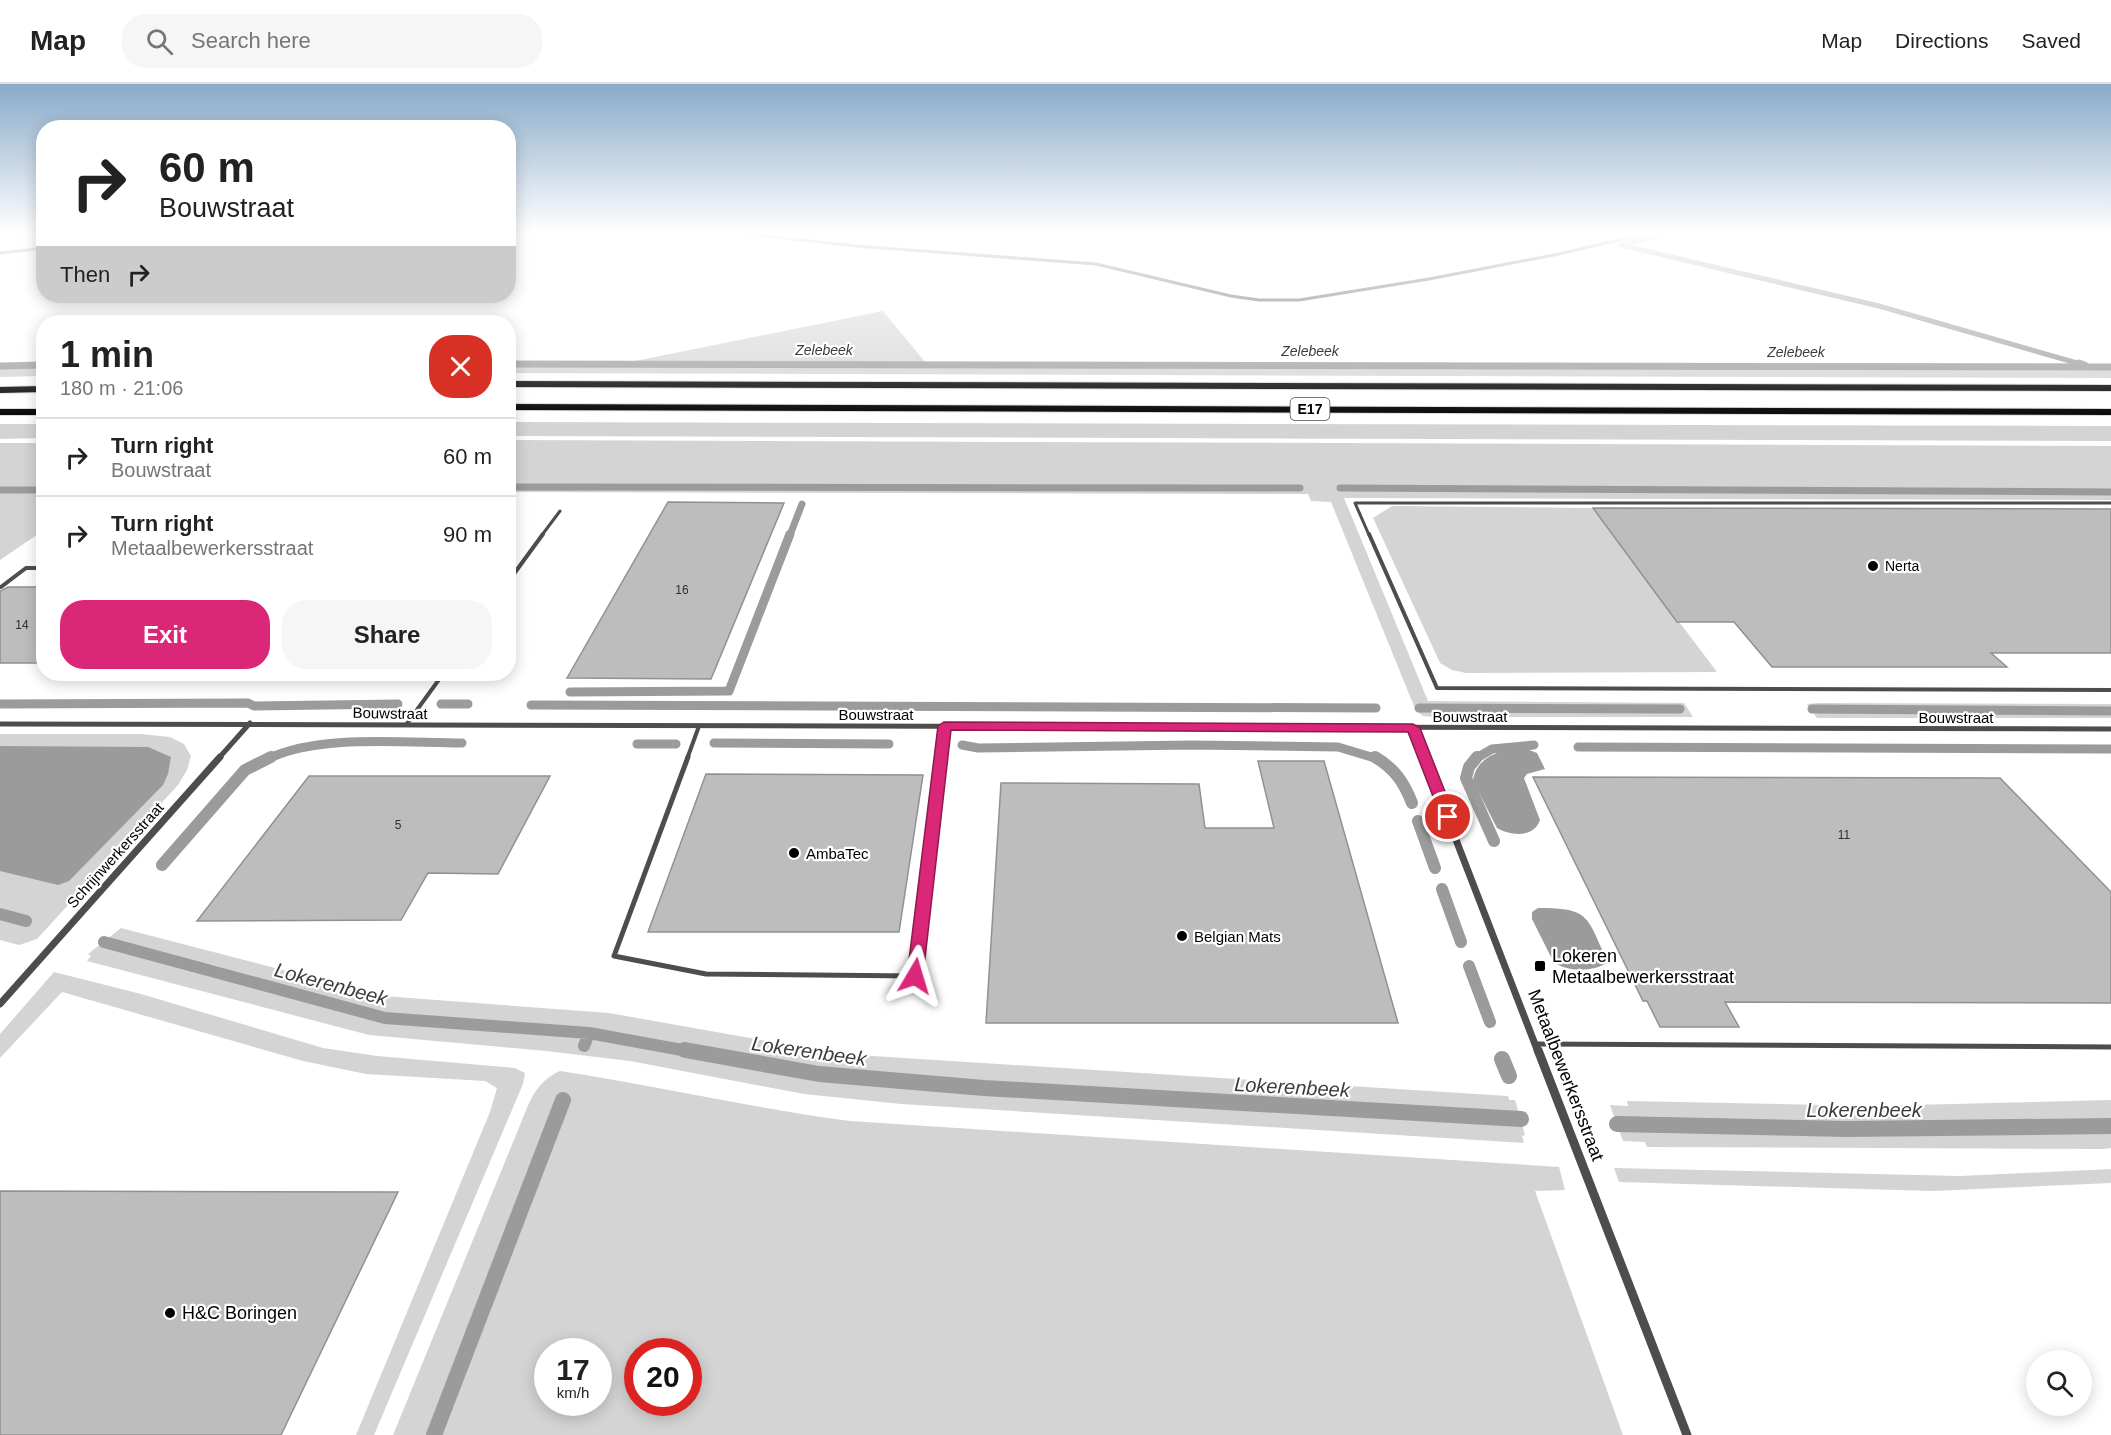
<!DOCTYPE html>
<meta charset="utf-8">
<style>
body{margin:0;font-family:Helvetica,sans-serif;background:#f6f6f6;color:#222;height:100vh;display:flex;flex-direction:column;font-size:22px;white-space:nowrap}
*{box-sizing:border-box;margin:0}
p{font-size:20px;color:#767676}
.icon{flex:none;width:33px;height:33px;fill:none;stroke:currentColor;stroke-width:2;stroke-linecap:round;stroke-linejoin:round}
.map{position:relative;flex:1;overflow:hidden}
.drawer{position:absolute;left:36px;top:231px;width:480px;height:366px;display:flex;flex-direction:column;background:#fff;border-radius:24px;box-shadow:0 3px 15px #0003}
.drawer>*{flex:none}
.banner{position:absolute;left:36px;top:36px;width:480px;height:183px;border-radius:24px;box-shadow:0 3px 15px #0003;background:#fff;color:#222;overflow:hidden}
.buttons{position:absolute;left:2026px;top:1266px;display:grid;gap:12px}
.buttons a{display:grid;place-items:center;width:66px;height:66px;border-radius:50%;background:#fff;box-shadow:0 3px 15px #0003;font-size:30px}
.speed{position:absolute;left:534px;top:1254px;display:flex;gap:12px;font-size:30px;font-weight:700;text-align:center}
.speed>*{display:grid;place-content:center;width:78px;height:78px;border-radius:50%;background:#fff;box-shadow:0 3px 15px #0003;line-height:1}
.speed small{font-size:15px;font-weight:400}
.speed .limit{border:9px solid #d22;background:#fff;color:#111}
.pin{position:absolute;display:grid;place-items:center;width:51px;height:51px;color:#fff;margin:-26px;border:3px solid #fff;border-radius:50%;box-shadow:0 2px 6px #0007}
.me{position:absolute;width:66px;margin:-33px;rotate:7deg;stroke-linejoin:round;filter:drop-shadow(0 0 4px #0008)}
.turn{display:flex;align-items:center;gap:21px;height:126px;padding:0 24px;font-size:27px}
.turn .icon{width:78px;height:78px;stroke-width:2.5}
.turn b{display:block;font-size:42px;line-height:51px}
.then{display:flex;align-items:center;height:57px;padding:0 24px;background:#0003;gap:12px;font-size:22px}
.round{display:grid;place-items:center;flex:none;width:63px;height:63px;border-radius:24px;background:#f6f6f6}
.head{display:flex;align-items:center;justify-content:space-between;height:102px;padding:0 24px}
h1{font-size:36px;font-weight:600;line-height:45px}
.button{display:flex;gap:12px;margin-top:auto;padding:12px 24px}
.button a{flex:1;height:69px;border-radius:24px;background:#db2777;color:#fff;font-size:24px;font-weight:600;line-height:69px;text-align:center}
.button a+a{background:#f6f6f6;color:#222}
ul{padding:0;list-style:none}
li{display:flex;align-items:center;gap:18px;height:78px;padding:0 24px;border-top:2px solid #e0e0e0}
li div{flex:1}
li b{display:block;font-size:22px}
li em{font-style:normal}
header{display:flex;align-items:center;gap:36px;box-sizing:border-box;height:84px;padding:0 30px;background:#fff;border-bottom:2px solid #e0e0e0}
header strong{font-size:28px}
nav{display:flex;gap:33px;margin-inline-start:auto;font-size:21px}
.search{width:420px;height:54px;background:#f6f6f6;display:flex;align-items:center;gap:15px;box-sizing:border-box;padding:0 21px;border-radius:24px;color:#767676;font-size:22px}
.map>svg:first-child{display:block}
.green{fill:#d4d4d4;fill-rule:evenodd}
.water{fill:#9b9b9b}
.lines{fill:none;stroke-linecap:round;stroke-linejoin:round}
.stream-far4{stroke:#9b9b9b;stroke-width:5}
.stream-far3{stroke:#9b9b9b;stroke-width:7}
.stream-far2{stroke:#9b9b9b;stroke-width:9}
.stream-far1{stroke:#9b9b9b;stroke-width:12}
.stream{stroke:#9b9b9b;stroke-width:16}
.building{fill:#bdbdbd;stroke:#919191;stroke-width:1.5}
.motorway-casing{stroke:#dbdbdb;stroke-width:2}
.service-far2{stroke:#4d4d4d;stroke-width:3}
.service-far1{stroke:#4d4d4d;stroke-width:4}
.service{stroke:#4d4d4d;stroke-width:5}
.minor-far3{stroke:#4d4d4d;stroke-width:3}
.minor-far2{stroke:#4d4d4d;stroke-width:5}
.minor-far1{stroke:#4d4d4d;stroke-width:7}
.minor{stroke:#4d4d4d;stroke-width:9}
.motorway{fill:#000;fill-rule:evenodd}
.route{fill:#db2777;stroke:#8e194d;stroke-width:1.5}
.poi-dot{fill:#000;stroke:#fff;stroke-width:2}
.labels{text-anchor:middle;dominant-baseline:central;stroke-width:4.5;stroke-linejoin:round;paint-order:stroke}
.number-label{font-size:12px;fill:#2f2f2f}
.far-water-label{font-size:14px;font-style:italic;fill:#3c3c3c;stroke:#fff}
.shield{fill:#fff;stroke:#4c4c4c;stroke-width:1.5}
.shield-label{font-size:14px;font-weight:bold;fill:#000}
.far-poi-label{font-size:14px;fill:#000;stroke:#fff;text-anchor:start}
.street-label{font-size:15px;fill:#000;stroke:#fff}
.poi-label{font-size:15px;fill:#000;stroke:#fff;text-anchor:start}
.near-poi-label{font-size:18px;fill:#000;stroke:#fff;text-anchor:start}
.near-street-label{font-size:18px;fill:#000;stroke:#fff}
.near-water-label{font-size:20px;font-style:italic;fill:#3c3c3c;stroke:#fff}
</style>
<header>
<strong>Map</strong>
<div class="search"><svg class="icon" aria-label="search" viewBox="0 0 24 24"><circle cx="10" cy="10" r="6"/><path d="M15 15l6 6"/></svg>Search here</div>
<nav><a>Map</a><a>Directions</a><a>Saved</a></nav>
</header>
<div class="map">
<svg width="2111" height="1351" viewBox="0 0 2111 1351">
<rect width="100%" height="100%" fill="#fff"/>
<path class="green" d="M883 227 926 279 2111 285V294L509 289V278H630Z
M43 281V292L0 293V282Z
M508 338 2111 342V357L509 352Z
M0 340H43V354L0 355Z
M509 356 2111 362V416L1344 414 1428 617 1684 619 1693 633H1434L1423 632 1416 627 1331 418 1311 417 1308 410 509 408Z
M0 359H43L44 446 0 476Z
M1392 422 1593 424 1717 588 1466 589 1452 586 1440 579 1373 434Z
M1819 619 2111 620V634H1817L1807 620Z
M0 650H141L170 653 184 660 191 672 187 686 178 701 37 855 19 861 0 856Z
M121 844 383 912 609 929 841 970 1508 1012 1509 1016H1515L1525 1051 1522 1052 1524 1059 901 1020 804 1010 630 977 546 967 369 951 87 877 91 872 88 870Z
M54 888 141 910 323 964 377 972 515 984 525 989 523 1000 374 1351H356L490 1028 497 1004 485 997 366 990 303 977 62 908 0 974V950Z
M560 987C657 1002 753 1024 850 1037L1559 1083 1565 1106 1535 1107 1623 1351H393L518 1046C529 1021 533 999 560 987ZM548 1268H598V1318H548ZM638 1268H688V1318H638Z
M2111 1016V1064L2103 1065 1647 1063 1645 1058 1623 1057 1610 1021 1628 1022 1627 1017 1872 1022Z
M1614 1084 1960 1092 2111 1085V1099L1932 1107 1619 1098Z"/>
<path class="water" d="M0 662 148 663 171 673 168 690 163 701 69 797 58 801 0 787Z
M1524 664 1537 669 1545 685 1527 690 1524 694 1540 736C1534 754 1511 752 1497 744L1473 697C1476 672 1502 665 1524 664Z
M1538 824C1592 824 1586 833 1608 878 1595 888 1566 889 1553 877L1532 835V828Z"/>
<g class="lines">
<path class="stream-far4" d="M1666 150 1621 161 1879 222 2084 281
M508 280 862 281"/>
<path class="stream-far3" d="M2079 279 2085 281
M508 280 2111 283
M0 282 44 281
M508 403 1300 404
M1340 404 2111 408
M0 406H44
M790 451 802 420"/>
<path class="stream-far2" d="M570 608 729 607 790 450
M0 620 248 619 254 622 398 620
M441 620H468
M531 621 1376 624
M1419 624 1680 625
M1812 625 2111 627
M714 659 889 660
M637 660H676
M962 661 978 664 1192 661 1338 663 1378 675
M1578 663 2111 665
M268 675C318 650 405 659 462 659
M1475 675 1492 665 1534 661"/>
<path class="stream-far1" d="M1375 673C1394 684 1404 698 1412 719
M1477 673 1469 683 1466 694 1494 757
M1418 737 1435 784
M162 781 245 686 271 673
M1442 805 1461 858
M0 830 26 837
M104 858 385 934 589 949 693 968
M1469 882 1490 938
M584 962 589 949"/>
<path class="stream" d="M685 966 819 990 984 1004 1521 1035
M1502 975 1509 992
M1617 1040 1847 1045 2111 1042
M434 1351 563 1016"/>
</g>
<path class="building" d="M668 418 784 419 711 595 567 594Z
M1593 424 2111 425V569H1991L2007 583H1772L1734 538H1677Z
M8 503H44V579H0V507Z
M1258 677H1324L1398 939H986L1001 699 1199 700 1205 744H1274Z
M706 690 923 691 899 848H648Z
M309 692H550L498 790 428 789 401 836 197 837Z
M1533 693 2000 694 2111 808V919L1725 918 1739 943H1660L1647 917H1643Z
M0 1107 398 1108 281 1351H0Z"/>
<g class="lines">
<g class="motorway-casing">
<path id="motorway" d="M508 297 2111 301V307L508 303Z
M44 302V308L0 309V303Z
M508 320 2111 325V331L508 326Z
M0 325H44V331H0Z"/>
</g>
<path class="service-far2" d="M542 451 560 427
M1369 451 1355 419H2111"/>
<path class="service-far1" d="M1369 450 1437 604 2111 606
M508 498 543 450
M1 503 26 484H44
M406 641 443 590
M687 675 699 642
M940 675 944 642"/>
<path class="service" d="M688 673 614 872 706 890 915 892 940 673
M1536 960 2111 963"/>
<path class="minor-far3" d="M745 150 857 162 1096 180 1231 212 1259 216H1299L1429 195 1559 170 1644 150
M0 169 44 164"/>
<path class="minor-far2" d="M0 640 2111 645
M1413 644 1425 675
M218 675 250 639"/>
<path class="minor-far1" d="M1424 673 1538 968
M0 920 220 673"/>
<path class="minor" d="M1538 966 1687 1351"/>
<use href="#motorway" class="motorway"/>
</g>
<linearGradient id="sky" x2="0" y2="1"><stop stop-color="#89aac9"/><stop offset="0.44" stop-color="#fff"/><stop offset="1" stop-color="#fff" stop-opacity="0"/></linearGradient>
<rect width="2111" height="339" fill="url(#sky)"/>
<path class="route" d="M944 638 1413 640 1420 644 1455 733 1448 738 1441 733 1408 648 951 646 923 892 921 896 915 898 909 896 907 892 938 642Z"/>
<g class="poi-dot">
<circle cx="1873" cy="482" r="6"/>
<circle cx="794" cy="769" r="6"/>
<circle cx="1182" cy="852" r="6"/>
<rect x="1534" y="876" width="12" height="12" rx="3"/>
<circle cx="170" cy="1229" r="6"/>
</g>
<g class="labels">
<g class="number-label">
<text x="682" y="506">16</text>
<text x="22" y="541">14</text>
<text x="398" y="741">5</text>
<text x="1844" y="751">11</text>
</g>
<g class="far-water-label">
<text x="824" y="266">Zelebeek</text>
<text x="1310" y="267">Zelebeek</text>
<text x="1796" y="268">Zelebeek</text>
</g>
<rect class="shield" x="1290.5" y="314" width="39" height="22" rx="4.5"/>
<g class="shield-label">
<text x="1310" y="325">E17</text>
</g>
<g class="far-poi-label">
<text x="1885" y="482">Nerta</text>
</g>
<g class="street-label">
<text transform="translate(390 629) rotate(1)">Bouwstraat</text>
<text x="876" y="630">Bouwstraat</text>
<text x="1470" y="632">Bouwstraat</text>
<text x="1956" y="633">Bouwstraat</text>
<text transform="translate(115 771) rotate(-48)">Schrijnwerkersstraat</text>
</g>
<g class="poi-label">
<text x="806" y="769">AmbaTec</text>
<text x="1194" y="852">Belgian Mats</text>
</g>
<g class="near-poi-label">
<text x="1552" y="872">Lokeren<tspan x="1552" dy="21">Metaalbewerkersstraat</tspan></text>
<text x="182" y="1229">H&amp;C Boringen</text>
</g>
<g class="near-street-label">
<text transform="translate(1566 991) rotate(69)">Metaalbewerkersstraat</text>
</g>
<g class="near-water-label">
<text transform="translate(331 900) rotate(15)">Lokerenbeek</text>
<text transform="translate(809 967) rotate(8)">Lokerenbeek</text>
<text transform="translate(1292 1003) rotate(3)">Lokerenbeek</text>
<text x="1864" y="1026">Lokerenbeek</text>
</g>
</g>
</svg>
<div class="buttons">
<a><svg class="icon" aria-label="search" viewBox="0 0 24 24"><circle cx="10" cy="10" r="6"/><path d="M15 15l6 6"/></svg></a>
</div>
<div class="speed"><div>17<small>km/h</small></div><div class="limit">20</div></div>
<div class="pin" style="left:1448px;top:733px;background:#d93025"><svg class="icon" aria-label="arrive" viewBox="0 0 24 24"><path d="M6 21V4h12l-3 4 3 4H6"/></svg></div>
<svg class="me" style="left:915px;top:892px" viewBox="-20 -20 40 40"><path d="M0-17L14 15 0 8-14 15z" fill="#db2777" stroke="#fff" stroke-width="4"/></svg>
<div class="banner">
<div class="turn"><svg class="icon" aria-label="right" viewBox="0 0 24 24"><path d="M7 20v-9h11M14 6l5 5-5 5"/></svg><div><b>60 m</b>Bouwstraat</div></div>
<div class="then">Then<svg class="icon" aria-label="right" viewBox="0 0 24 24"><path d="M7 20v-9h11M14 6l5 5-5 5"/></svg></div>
</div>
<section class="drawer">
<div class="head"><div><h1>1 min</h1><p>180 m · 21:06</p></div><a class="round" style="background:#d93025;color:#fff"><svg class="icon" aria-label="close" viewBox="0 0 24 24"><path d="M6 6l12 12M18 6L6 18"/></svg></a></div>
<ul>
<li><svg class="icon" aria-label="right" viewBox="0 0 24 24"><path d="M7 20v-9h11M14 6l5 5-5 5"/></svg><div><b>Turn right</b><p>Bouwstraat</p></div><em>60 m</em></li>
<li><svg class="icon" aria-label="right" viewBox="0 0 24 24"><path d="M7 20v-9h11M14 6l5 5-5 5"/></svg><div><b>Turn right</b><p>Metaalbewerkersstraat</p></div><em>90 m</em></li>
</ul>
<div class="button"><a>Exit</a><a>Share</a></div>
</section>
</div>
